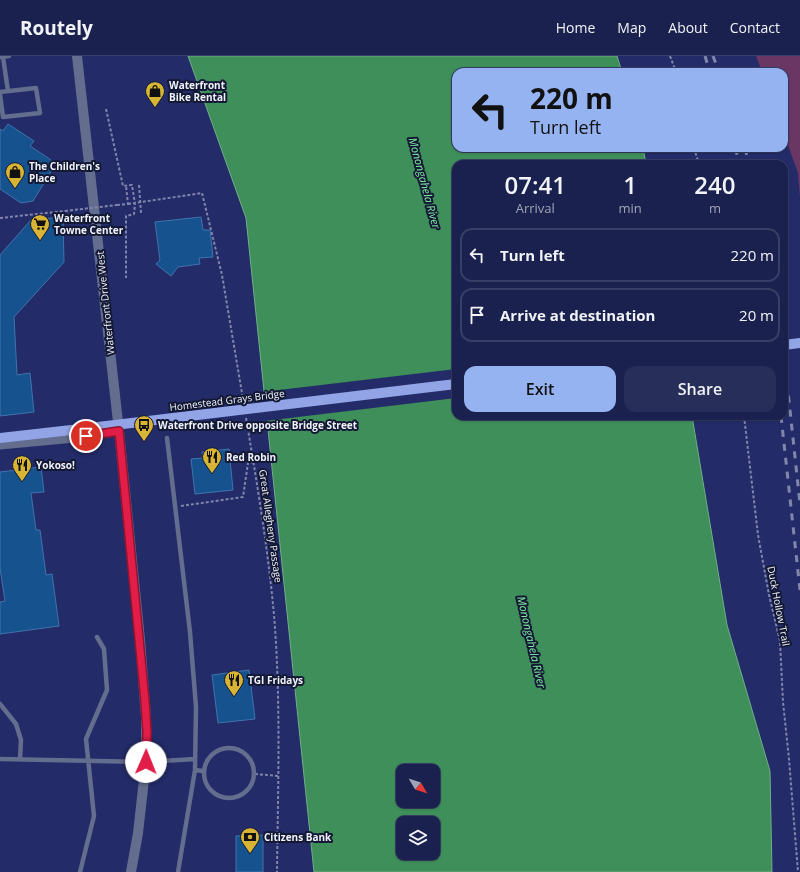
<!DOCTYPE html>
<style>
body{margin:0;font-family:"Open Sans",sans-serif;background:#272e59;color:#f1f3f6;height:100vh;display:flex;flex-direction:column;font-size:15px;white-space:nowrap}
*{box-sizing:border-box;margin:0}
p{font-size:13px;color:#9fa3b7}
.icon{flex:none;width:22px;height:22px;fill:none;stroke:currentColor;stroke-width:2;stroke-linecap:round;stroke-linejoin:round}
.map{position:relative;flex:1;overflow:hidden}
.drawer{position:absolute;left:452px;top:104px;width:336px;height:260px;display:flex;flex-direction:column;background:#1a214f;border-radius:12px;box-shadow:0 1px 3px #0004,0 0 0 1px #383e66}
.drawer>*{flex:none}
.guide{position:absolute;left:452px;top:12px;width:336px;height:84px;border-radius:12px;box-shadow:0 1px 3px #0004,0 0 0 1px #383e66;background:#95b2f1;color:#111;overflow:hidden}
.needle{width:26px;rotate:129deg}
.fabs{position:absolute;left:396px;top:708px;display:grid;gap:8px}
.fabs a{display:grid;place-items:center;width:44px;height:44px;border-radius:8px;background:#1a214f;box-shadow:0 1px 3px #0004,0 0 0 1px #383e66;font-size:20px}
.pin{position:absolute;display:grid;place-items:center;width:34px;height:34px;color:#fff;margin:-17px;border:2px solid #fff;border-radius:50%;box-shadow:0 1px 4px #0007}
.me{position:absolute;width:44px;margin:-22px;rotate:1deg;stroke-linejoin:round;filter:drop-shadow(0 0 3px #0008)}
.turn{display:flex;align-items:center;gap:14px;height:84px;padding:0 12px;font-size:18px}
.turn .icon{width:52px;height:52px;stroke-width:2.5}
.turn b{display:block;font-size:28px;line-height:34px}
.eta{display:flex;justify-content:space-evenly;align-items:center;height:68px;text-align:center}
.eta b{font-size:24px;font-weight:600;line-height:28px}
.primary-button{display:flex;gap:8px;margin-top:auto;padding:8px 12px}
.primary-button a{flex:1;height:46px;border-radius:12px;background:#95b2f1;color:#111;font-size:16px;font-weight:600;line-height:46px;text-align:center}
.primary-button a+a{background:#272e59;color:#f1f3f6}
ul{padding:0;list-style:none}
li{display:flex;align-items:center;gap:12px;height:54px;margin:0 8px 6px;padding:0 4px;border:2px solid #383e66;border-radius:12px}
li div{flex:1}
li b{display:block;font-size:15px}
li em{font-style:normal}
header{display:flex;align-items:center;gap:24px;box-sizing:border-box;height:56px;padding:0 20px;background:#1a214f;border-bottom:1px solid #383e66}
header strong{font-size:19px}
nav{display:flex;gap:22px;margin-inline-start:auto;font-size:14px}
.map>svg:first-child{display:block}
.green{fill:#6a3663}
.water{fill:#3e8f5a;stroke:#73ad8a;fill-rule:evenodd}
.pier{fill:#232c69}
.building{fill:#16528d;stroke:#4074ad}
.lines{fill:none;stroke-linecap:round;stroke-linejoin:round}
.path{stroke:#8085ab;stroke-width:2;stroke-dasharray:3 2;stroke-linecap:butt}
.service{stroke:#636d8d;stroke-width:4.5}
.minor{stroke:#636d8d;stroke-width:9}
.tertiary{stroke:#636d8d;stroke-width:10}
.primary{stroke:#92a4e5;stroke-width:10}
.rail{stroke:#8186ab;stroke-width:3;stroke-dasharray:7 7;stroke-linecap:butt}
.path-bridge{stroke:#8085ab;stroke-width:2;stroke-dasharray:3 2;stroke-linecap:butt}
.primary-bridge{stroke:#92a4e5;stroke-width:10}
.route-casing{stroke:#92132f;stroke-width:10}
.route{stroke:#e11d48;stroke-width:7}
.labels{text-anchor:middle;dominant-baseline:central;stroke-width:4;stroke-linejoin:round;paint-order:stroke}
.poi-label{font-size:10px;font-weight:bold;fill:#f0f2fa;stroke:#131934;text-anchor:start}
.street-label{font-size:10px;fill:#f0f2fa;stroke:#131934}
.water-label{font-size:11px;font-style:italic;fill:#82eda3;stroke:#131934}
</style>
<header>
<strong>Routely</strong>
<nav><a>Home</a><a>Map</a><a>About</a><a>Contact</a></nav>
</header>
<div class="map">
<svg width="800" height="816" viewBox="0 0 800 816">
<rect width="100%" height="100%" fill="#232c69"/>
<path class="green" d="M756 0H800V141L798 117 784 78V16H762Z"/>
<path class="water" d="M188 0H617L622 16H456V92H643L646 108H456V360H692L727 569 770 715 772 816H314L246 162ZM403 715H433V745H403ZM403 767H433V797H403Z"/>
<path class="pier" d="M456 313V342L265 365 262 336Z"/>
<path class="building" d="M8 68 34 85 30 90 51 104 52 114 33 145 21 147 0 133V73L3 75Z
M63 161 64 206 14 261 17 319 30 317 34 356 0 360V199L31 164Z
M201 161 203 174H210L213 201 199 202 200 208 178 211 171 220 156 208 160 204 155 166Z
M229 393 233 434 195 438 191 403 203 402 202 396Z
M41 411 44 436 31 437 36 474H40L46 519 52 518 59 570 0 578V546L5 545 0 512V416Z
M249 614 255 663 218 667 212 619Z
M263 779V816H236V780Z"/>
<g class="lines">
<path class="path" d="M670 0 676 16
M106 53 123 130 132 129 135 148 134 158 126 160V222
M694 92 699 108
M139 129 141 157
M128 148 202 137 222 219 243 343
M117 149 128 148 126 130
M0 162 65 155
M744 360 758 479 769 539 780 585 783 646 789 703 798 816
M246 362C257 427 268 493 274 559 281 644 278 731 277 816
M181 450 243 441 248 407 253 406
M255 718 278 720"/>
<path class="service" d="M0 1 9 0
M3 1 8 35
M0 36 36 32 40 57 3 61 0 38
M167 382 190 576 196 651 195 714 203 715
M0 648 16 668 21 684 20 703
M204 717a25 25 0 1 1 50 0a25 25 0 1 1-50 0Z
M0 703 146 706 195 703
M80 816 94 760 86 683 107 634 104 593 97 581
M178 816 195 714"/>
<path class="minor" d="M0 389 75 382 119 375"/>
<path class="tertiary" d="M77 0 119 375 140 584 146 661V706L138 777 131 816"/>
<path class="primary" d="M784 289 800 287
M439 330 456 328"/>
<path class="rail" d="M705 0 710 16
M713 0 719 16
M735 92 740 108
M745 92 749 108
M784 298 800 448
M781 360 800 534"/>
<path class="path-bridge" d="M65 155 117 149"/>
<path class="primary-bridge" d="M0 382 98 371 439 330"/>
</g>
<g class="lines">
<g class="route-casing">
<path id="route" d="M86 380 119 375 145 645 147 676 146 706"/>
</g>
<use href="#route" class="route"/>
</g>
<defs>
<g id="shop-pin" transform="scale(1)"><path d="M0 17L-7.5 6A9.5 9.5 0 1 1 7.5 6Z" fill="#d8b434" stroke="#131934"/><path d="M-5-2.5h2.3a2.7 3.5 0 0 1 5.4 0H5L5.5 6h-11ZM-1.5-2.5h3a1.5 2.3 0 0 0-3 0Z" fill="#111"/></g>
<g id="supermarket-pin" transform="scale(1)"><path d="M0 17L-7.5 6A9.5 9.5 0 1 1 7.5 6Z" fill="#d8b434" stroke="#131934"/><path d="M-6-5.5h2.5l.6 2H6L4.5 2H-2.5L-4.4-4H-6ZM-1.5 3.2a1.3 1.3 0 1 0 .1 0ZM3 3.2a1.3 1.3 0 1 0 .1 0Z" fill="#111"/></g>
<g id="bus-pin" transform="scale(1)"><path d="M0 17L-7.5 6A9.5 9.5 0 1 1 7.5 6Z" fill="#d8b434" stroke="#131934"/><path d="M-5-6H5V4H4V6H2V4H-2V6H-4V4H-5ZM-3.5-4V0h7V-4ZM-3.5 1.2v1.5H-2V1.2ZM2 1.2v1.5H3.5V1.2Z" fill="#111"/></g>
<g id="restaurant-pin" transform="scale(1)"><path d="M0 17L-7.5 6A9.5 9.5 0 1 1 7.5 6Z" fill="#d8b434" stroke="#131934"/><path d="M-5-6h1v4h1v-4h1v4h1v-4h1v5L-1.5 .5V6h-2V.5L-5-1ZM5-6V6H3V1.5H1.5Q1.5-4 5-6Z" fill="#111"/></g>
<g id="bank-pin" transform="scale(1)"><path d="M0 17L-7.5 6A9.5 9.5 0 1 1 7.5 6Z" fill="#d8b434" stroke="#131934"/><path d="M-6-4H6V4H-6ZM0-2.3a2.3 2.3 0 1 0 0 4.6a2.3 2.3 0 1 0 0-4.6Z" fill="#111"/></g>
</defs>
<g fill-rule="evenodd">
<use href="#shop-pin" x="155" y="35"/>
<use href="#shop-pin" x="15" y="116"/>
<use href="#supermarket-pin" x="40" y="168"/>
<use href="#bus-pin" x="144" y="369"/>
<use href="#restaurant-pin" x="212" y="401"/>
<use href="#restaurant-pin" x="22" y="409"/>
<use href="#restaurant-pin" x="234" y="624"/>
<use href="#bank-pin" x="250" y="781"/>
</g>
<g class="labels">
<g class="poi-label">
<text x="169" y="29">Waterfront<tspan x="169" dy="12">Bike Rental</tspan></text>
<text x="29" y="110">The Children's<tspan x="29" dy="12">Place</tspan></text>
<text x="54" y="162">Waterfront<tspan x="54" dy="12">Towne Center</tspan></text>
<text x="158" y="369">Waterfront Drive opposite Bridge Street</text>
<text x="226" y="401">Red Robin</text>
<text x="36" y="409">Yokoso!</text>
<text x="248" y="624">TGI Fridays</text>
<text x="264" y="781">Citizens Bank</text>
</g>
<g class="street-label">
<text transform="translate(105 247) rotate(-96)">Waterfront Drive West</text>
<text transform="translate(227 344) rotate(-7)">Homestead Grays Bridge</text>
<text transform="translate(271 470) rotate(82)">Great Allegheny Passage</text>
<text transform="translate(779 550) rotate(79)">Duck Hollow Trail</text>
</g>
<g class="water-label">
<text transform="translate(425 127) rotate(75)">Monongahela River</text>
<text transform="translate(532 586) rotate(77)">Monongahela River</text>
</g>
</g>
</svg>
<div class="fabs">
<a><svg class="needle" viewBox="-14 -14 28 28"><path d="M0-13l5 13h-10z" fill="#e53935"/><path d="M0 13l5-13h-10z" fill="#9fa3b7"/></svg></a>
<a><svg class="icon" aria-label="layers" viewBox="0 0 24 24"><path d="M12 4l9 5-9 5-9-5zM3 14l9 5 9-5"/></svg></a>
</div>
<div class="pin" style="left:86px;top:380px;background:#d93025"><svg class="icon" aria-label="arrive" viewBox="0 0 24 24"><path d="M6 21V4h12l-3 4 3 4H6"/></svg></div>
<svg class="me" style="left:146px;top:706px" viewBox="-20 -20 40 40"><circle r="19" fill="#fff"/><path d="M0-13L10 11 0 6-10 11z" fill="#e11d48"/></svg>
<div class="guide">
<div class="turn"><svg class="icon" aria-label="left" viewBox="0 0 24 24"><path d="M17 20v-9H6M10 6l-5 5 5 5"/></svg><div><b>220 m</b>Turn left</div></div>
</div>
<section class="drawer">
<div class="eta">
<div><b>07:41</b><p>Arrival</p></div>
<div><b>1</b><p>min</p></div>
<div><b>240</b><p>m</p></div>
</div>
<ul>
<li><svg class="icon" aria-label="left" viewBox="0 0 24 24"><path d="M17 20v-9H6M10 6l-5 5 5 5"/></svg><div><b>Turn left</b></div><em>220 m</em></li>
<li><svg class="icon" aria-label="arrive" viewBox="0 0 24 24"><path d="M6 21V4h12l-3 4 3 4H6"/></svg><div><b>Arrive at destination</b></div><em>20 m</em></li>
</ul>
<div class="primary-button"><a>Exit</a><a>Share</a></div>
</section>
</div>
